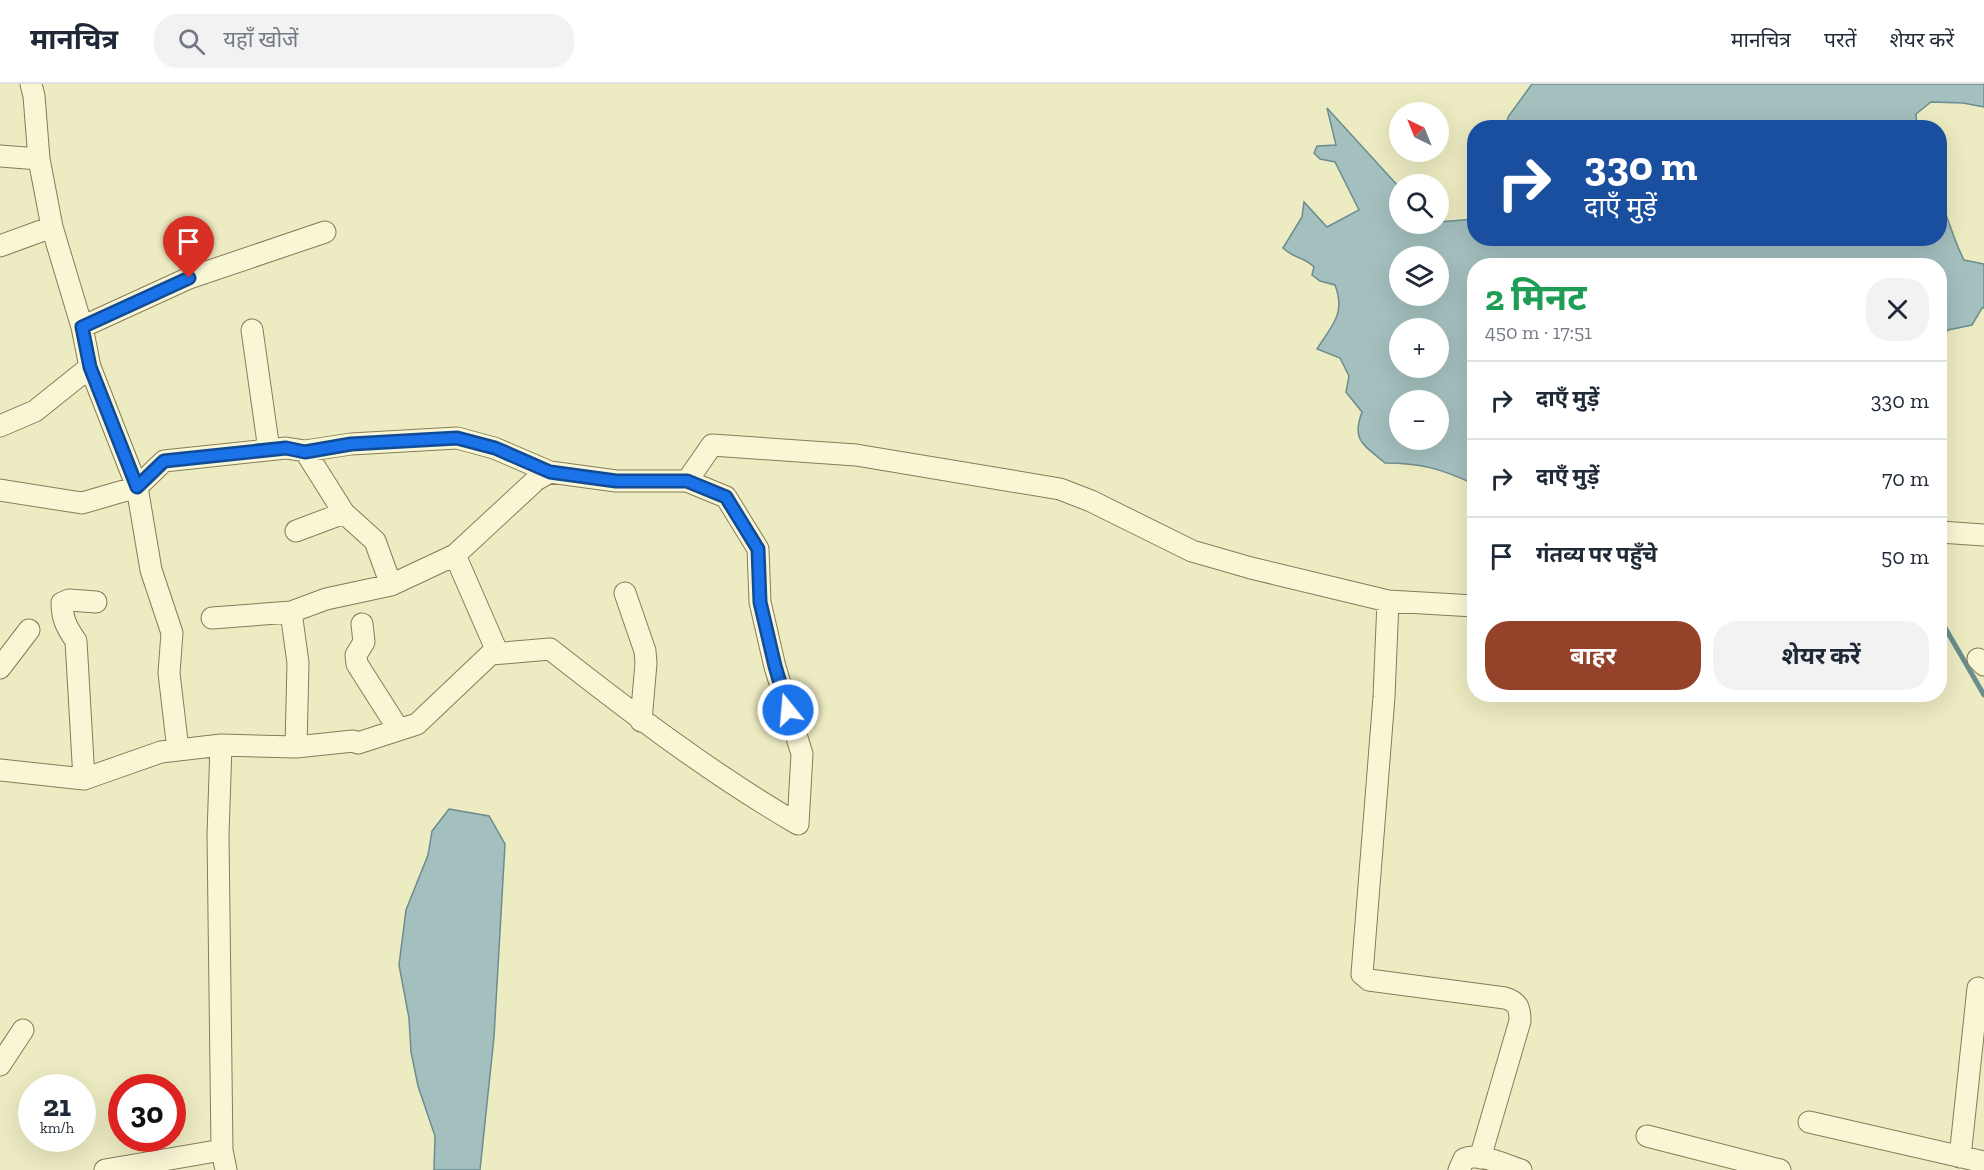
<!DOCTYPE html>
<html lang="hi">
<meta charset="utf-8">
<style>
body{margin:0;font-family:"Zilla Slab","Noto Sans Devanagari",serif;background:#f2f2f3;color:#1f2937;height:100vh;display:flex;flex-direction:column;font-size:22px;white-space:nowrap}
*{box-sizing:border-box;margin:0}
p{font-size:20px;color:#747a83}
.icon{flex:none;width:33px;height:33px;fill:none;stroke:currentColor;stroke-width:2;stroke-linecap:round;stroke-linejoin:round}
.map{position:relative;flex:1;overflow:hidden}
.panel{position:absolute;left:1467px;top:174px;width:480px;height:444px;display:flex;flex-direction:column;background:#fff;border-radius:24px;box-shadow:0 6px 24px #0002}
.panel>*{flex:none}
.guide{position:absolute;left:1467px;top:36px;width:480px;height:126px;border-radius:24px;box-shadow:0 6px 24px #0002;background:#1a4fa0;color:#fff;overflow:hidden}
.needle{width:39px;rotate:317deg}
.tools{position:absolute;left:1389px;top:18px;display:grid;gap:12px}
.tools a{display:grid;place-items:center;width:60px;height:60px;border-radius:50%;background:#fff;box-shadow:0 6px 24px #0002;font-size:30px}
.speed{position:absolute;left:18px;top:990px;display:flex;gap:12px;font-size:30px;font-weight:700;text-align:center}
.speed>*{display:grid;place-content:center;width:78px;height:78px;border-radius:50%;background:#fff;box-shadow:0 6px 24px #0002;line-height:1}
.speed small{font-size:15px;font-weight:400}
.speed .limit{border:9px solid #d22;background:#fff;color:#111}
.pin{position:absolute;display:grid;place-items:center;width:51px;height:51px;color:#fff;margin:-62px -26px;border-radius:50% 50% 50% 0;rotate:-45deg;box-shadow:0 0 6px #0007}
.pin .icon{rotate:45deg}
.me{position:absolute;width:66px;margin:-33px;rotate:343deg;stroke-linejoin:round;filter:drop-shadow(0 0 4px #0008)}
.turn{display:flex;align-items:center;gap:21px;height:126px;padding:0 18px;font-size:27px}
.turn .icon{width:78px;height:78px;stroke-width:2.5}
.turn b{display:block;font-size:42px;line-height:51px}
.round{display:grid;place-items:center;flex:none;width:63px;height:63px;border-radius:24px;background:#f2f2f3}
.head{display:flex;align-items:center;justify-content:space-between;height:102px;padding:0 18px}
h1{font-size:36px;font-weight:700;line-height:45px;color:#1e9e55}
.action{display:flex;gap:12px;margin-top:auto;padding:12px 18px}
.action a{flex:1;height:69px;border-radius:24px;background:#94432a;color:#fff;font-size:24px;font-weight:700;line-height:69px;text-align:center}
.action a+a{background:#f2f2f3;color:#1f2937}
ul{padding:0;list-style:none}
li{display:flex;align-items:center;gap:18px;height:78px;padding:0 18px;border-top:2px solid #e0e1e3}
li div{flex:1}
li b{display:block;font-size:22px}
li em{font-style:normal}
header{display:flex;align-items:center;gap:36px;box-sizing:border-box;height:84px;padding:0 30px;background:#fff;border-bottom:2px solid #e0e1e3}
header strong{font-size:28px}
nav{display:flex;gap:33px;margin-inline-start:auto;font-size:21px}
.search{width:420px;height:54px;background:#f2f2f3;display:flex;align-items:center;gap:15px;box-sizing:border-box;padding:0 21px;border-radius:24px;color:#747a83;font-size:22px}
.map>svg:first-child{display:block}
.water{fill:#a3bfbe;stroke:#6b8d8d;stroke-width:1.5;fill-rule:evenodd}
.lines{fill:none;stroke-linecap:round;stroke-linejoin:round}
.stream{stroke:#6b8d8d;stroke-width:5}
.minor-casing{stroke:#867c59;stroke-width:23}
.minor{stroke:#f8f6d4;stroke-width:21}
.route-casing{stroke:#114b97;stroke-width:15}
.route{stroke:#1a73e8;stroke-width:10}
</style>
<header>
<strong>मानचित्र</strong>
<div class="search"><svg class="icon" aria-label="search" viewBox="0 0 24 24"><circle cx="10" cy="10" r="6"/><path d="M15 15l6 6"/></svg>यहाँ खोजें</div>
<nav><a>मानचित्र</a><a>परतें</a><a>शेयर करें</a></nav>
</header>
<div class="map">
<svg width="1984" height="1086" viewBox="0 0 1984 1086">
<rect width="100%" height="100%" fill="#edebc1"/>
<path class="water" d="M1532 0H1984V23L1963 19 1931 18 1916 30 1917 44 1506 43 1508 33Z
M1327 24 1399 103 1400 140H1438L1439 138 1474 135V154H1940V116C1949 136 1954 157 1964 176L1984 180V224H1982L1972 241 1948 246 1940 255V182H1474V400C1441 385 1422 379 1385 379 1364 361 1351 357 1362 328L1346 308 1349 292 1340 274 1317 265C1332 241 1346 230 1335 201L1320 197 1312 191 1314 183C1303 172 1294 175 1283 164L1302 133 1304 118 1327 143 1359 126 1335 78 1320 75 1314 69 1317 62 1336 61ZM1400 172H1438V212H1400ZM1400 244H1438V284H1400ZM1400 316H1438V356H1400Z
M449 725 489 732 505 760 494 953 480 1086H434L435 1052 418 1002 411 968 409 934 399 881 406 826 428 771 432 747Z"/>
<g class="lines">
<path class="stream" d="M1940 535 1984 611"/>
<g class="minor-casing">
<path id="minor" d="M31 0 34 12 39 75 52 143 82 243 90 283 137 403 151 486 172 549 169 589 178 666
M0 72 39 75
M0 162 52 143
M82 243 189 194 325 148
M252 246 269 366
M0 342 35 327 90 283
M305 367 344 429 375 457 391 501
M0 406 82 419 137 403 164 377 286 364 305 367 351 360 457 354 494 364 550 388
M296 447 344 429
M1940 448 1984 451
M625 509 645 567 646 579 641 637
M1388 517 1384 613 1362 890 1369 896 1505 914C1518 918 1520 924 1520 937L1480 1074
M291 528 298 579 296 663
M212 534 291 528 326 515 391 501 455 471 536 396 550 388 616 397H687L712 361 856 371 1060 405 1091 417 1192 467 1251 484 1388 517 1474 522
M362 540 364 558 356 571 357 580 399 646
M492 570 550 565C629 627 710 689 798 740L802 670 775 583 760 518 758 465 726 413 687 397
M1978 575 1984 581
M0 584 29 546
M0 686 84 695 161 668 221 661
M84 695 76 557C67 544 62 535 62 519L69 516 96 518
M0 981 23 946
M1809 1038 1984 1078
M1647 1052 1780 1086
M1960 1073 1978 904
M105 1086 222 1066
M226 1086 222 1066 218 751 221 661 296 663 353 657 358 659 417 640 496 565 455 471
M1459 1086 1464 1075C1479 1068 1505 1081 1521 1086"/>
</g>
<use href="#minor" class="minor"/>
</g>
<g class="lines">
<g class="route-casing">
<path id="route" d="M189 194 82 243 90 283 137 403 164 377 286 364 305 368 351 360 457 354 495 364 550 388 616 397H687L726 413 758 465 760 518 775 582 788 626"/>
</g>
<use href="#route" class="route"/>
</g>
</svg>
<div class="tools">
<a><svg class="needle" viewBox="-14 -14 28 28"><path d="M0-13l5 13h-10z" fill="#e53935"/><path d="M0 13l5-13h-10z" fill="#747a83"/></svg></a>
<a><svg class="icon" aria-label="search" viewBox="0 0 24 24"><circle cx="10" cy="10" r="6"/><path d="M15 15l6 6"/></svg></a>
<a><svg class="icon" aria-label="layers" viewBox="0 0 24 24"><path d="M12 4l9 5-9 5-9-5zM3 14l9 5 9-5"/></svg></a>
<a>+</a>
<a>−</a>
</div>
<div class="speed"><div>21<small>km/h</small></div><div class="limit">30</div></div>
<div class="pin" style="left:189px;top:194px;background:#d93025"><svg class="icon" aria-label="arrive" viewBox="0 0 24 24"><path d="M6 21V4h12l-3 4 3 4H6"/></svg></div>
<svg class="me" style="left:788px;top:626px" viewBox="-20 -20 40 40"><circle r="17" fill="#1a73e8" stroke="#fff" stroke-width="3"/><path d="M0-11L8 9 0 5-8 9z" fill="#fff"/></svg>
<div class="guide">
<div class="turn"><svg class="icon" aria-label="right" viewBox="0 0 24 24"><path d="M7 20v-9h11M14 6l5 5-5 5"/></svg><div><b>330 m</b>दाएँ मुड़ें</div></div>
</div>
<section class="panel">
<div class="head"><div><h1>2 मिनट</h1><p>450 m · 17:51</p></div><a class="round"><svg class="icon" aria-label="close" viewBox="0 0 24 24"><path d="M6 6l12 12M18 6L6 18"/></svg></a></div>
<ul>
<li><svg class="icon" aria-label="right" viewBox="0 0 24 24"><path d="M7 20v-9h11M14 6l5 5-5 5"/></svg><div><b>दाएँ मुड़ें</b></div><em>330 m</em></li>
<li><svg class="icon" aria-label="right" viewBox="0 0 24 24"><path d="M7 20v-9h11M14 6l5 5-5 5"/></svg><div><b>दाएँ मुड़ें</b></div><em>70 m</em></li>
<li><svg class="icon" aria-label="arrive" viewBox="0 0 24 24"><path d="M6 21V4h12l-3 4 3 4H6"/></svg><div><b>गंतव्य पर पहुँचे</b></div><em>50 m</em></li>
</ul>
<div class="action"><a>बाहर</a><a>शेयर करें</a></div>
</section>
</div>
